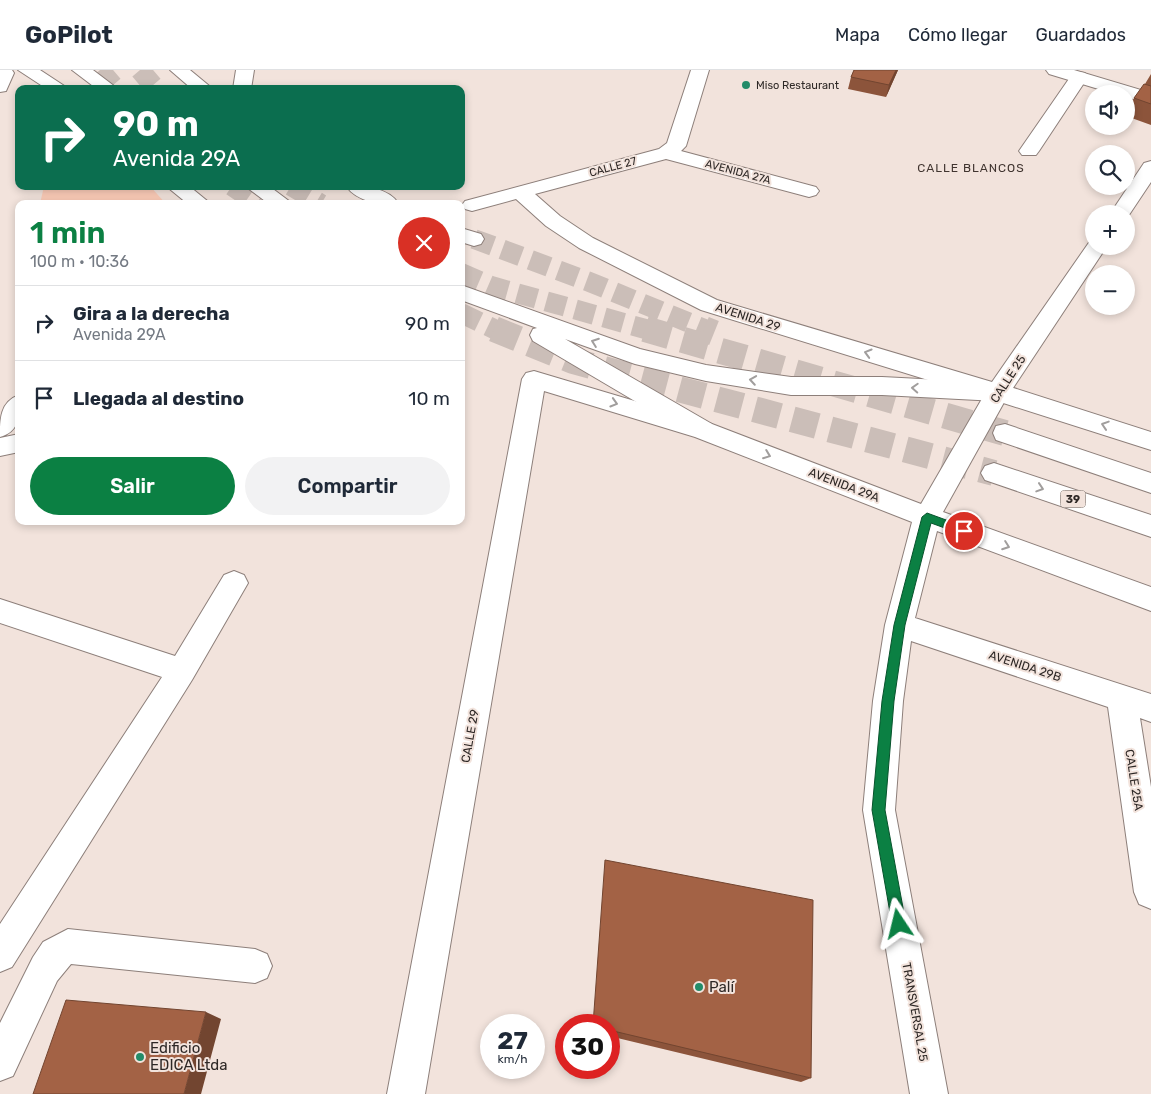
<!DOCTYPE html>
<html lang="es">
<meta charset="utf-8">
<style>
body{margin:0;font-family:Rubik,sans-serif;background:#f2f2f3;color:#1f2937;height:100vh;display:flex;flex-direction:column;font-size:19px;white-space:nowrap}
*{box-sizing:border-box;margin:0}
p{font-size:16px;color:#747a83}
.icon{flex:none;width:28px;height:28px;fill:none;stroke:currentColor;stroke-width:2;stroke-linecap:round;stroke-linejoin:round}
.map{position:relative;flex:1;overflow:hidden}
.sheet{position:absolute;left:15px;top:130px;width:450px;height:325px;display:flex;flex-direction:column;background:#fff;border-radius:10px;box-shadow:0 2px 8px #0003}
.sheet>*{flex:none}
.top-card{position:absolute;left:15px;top:15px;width:450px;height:105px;border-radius:10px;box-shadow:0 2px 8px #0003;background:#0b6e4f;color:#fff;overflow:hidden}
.tools{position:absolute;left:1085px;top:15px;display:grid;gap:10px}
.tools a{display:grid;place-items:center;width:50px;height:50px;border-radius:50%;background:#fff;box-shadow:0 2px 8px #0003;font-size:25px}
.speed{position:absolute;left:480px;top:944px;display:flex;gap:10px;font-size:25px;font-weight:700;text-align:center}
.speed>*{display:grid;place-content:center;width:65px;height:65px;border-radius:50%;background:#fff;box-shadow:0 2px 8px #0003;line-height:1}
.speed small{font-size:12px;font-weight:400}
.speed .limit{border:8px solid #d22;background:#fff;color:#111}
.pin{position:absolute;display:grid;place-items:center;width:42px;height:42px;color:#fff;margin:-21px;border:2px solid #fff;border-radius:50%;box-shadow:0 1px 5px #0007}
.me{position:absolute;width:55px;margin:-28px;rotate:350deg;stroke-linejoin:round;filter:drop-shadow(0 0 4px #0008)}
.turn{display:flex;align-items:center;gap:18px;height:105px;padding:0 15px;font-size:22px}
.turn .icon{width:65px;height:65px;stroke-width:2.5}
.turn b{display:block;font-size:35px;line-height:42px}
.round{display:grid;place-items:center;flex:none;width:52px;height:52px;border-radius:26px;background:#f2f2f3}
.summary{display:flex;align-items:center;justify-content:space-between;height:85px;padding:0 15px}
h1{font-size:30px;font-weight:600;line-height:38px;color:#0b8043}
.action{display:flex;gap:10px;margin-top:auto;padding:10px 15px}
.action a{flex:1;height:58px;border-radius:30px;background:#0b8043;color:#fff;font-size:20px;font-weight:600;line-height:58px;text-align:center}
.action a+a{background:#f2f2f3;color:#1f2937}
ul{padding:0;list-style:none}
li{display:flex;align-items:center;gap:15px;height:75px;padding:0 15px;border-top:1px solid #e0e1e3}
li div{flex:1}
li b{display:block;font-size:19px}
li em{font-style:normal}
header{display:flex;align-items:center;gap:30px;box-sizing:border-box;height:70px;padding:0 25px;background:#fff;border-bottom:1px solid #e0e1e3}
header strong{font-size:24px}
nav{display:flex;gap:28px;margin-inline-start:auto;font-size:18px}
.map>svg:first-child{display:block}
.green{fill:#fcccb8}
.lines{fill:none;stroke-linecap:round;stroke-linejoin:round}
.highway-tunnel-far1{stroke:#cbbeb8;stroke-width:20;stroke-dasharray:20 10;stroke-linecap:butt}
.highway-tunnel{stroke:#cbbeb8;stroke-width:26;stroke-dasharray:26 13;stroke-linecap:butt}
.minor-casing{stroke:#8d7f7a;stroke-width:2}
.major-casing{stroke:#8d7f7a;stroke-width:2}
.highway-casing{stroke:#8d7f7a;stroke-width:2}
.minor{fill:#fff;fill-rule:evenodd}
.major{fill:#fff;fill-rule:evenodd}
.highway{fill:#fff;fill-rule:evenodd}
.wall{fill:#8c543b}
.shaded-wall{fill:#724530}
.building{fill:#a36245;stroke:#724530}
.oneway{stroke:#a19e9d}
.route{fill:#0b8043;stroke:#07532c}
.poi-dot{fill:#238c69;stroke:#f2e3dc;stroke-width:2}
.labels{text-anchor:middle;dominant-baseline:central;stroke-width:4;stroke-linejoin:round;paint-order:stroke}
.far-poi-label{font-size:11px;fill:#2e2826;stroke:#f2e3dc;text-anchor:start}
.far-street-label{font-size:11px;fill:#2e2826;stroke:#f2e3dc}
.shield{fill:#f2e3dc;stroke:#69605d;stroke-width:1}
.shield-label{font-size:11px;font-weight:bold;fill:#2e2826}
.far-quarter-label{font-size:12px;letter-spacing:1px;fill:#413530;stroke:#f2e3dc}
.street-label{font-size:12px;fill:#2e2826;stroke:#f2e3dc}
.near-poi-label{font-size:15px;fill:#2e2826;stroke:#f2e3dc;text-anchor:start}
</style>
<header>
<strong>GoPilot</strong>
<nav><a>Mapa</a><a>Cómo llegar</a><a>Guardados</a></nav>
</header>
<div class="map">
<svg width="1151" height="1024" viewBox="0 0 1151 1024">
<rect width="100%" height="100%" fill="#f2e3dc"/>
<path class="green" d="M44 116H150L166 134H40Z"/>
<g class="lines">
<path class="highway-tunnel-far1" d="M100 0 116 19
M140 0 156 19
M232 116 258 134
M291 116 321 134
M474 169 587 211 707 260
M461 203 491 216 649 260
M461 243 496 260"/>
<path class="highway-tunnel" d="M494 259 573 291 994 403
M645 259 1005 363
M704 259 714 263"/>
<g class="minor-casing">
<path id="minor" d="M0 0H12L14 3 6 21 0 22Z
M691 0H709L686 76 681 81 816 117 819 121 816 125 809 127 666 89 535 124 560 146 593 168 717 230 992 312 1090 171 1094 170V176H1107L1007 327 943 442 1151 517V541L937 461 915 548 1151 624V652L1140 648 1151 717V839L1139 834 1134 822 1108 637 911 571 903 631 895 740 948 1024H910L863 740 873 631 885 555 912 452 695 367 544 321 425 1024H387L522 309 526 303 534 301 712 354 921 434 983 327 701 240 579 178 546 156 516 129 472 141 465 139 462 135 465 131 659 79 667 73Z
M1079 2 1085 3 1088 7 1039 81 1036 85H1022L1019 81 1073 3Z
M1151 91V112L1127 148 1126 144H1110L1144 93Z
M19 325C19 344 21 361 0 367 0 349 0 332 19 325Z
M19 364V382L0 386V368Z
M234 501 244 505 248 513 192 610 12 897 0 902V854L162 607 0 553V529L175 586 224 505Z
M68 859 255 879 267 884 272 896 267 908 255 913 71 894 57 911 13 1006 0 1011V953L33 887 43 872Z"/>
</g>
<g class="major-casing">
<path id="major" d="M1046 0H1074L1151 23V34L1126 27V24H1115L1049 4Z"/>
</g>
<g class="highway-casing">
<path id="highway" d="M18 0H40L69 19H47Z
M72 0H93L118 19H97Z
M170 0H190L213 19H192Z
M236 0H254L251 19H233Z
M166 116H189L211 134H188Z
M245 116H269L293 134H269Z
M346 116C364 116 388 117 399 134 381 134 358 133 346 116Z
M461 158 481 164 484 169 481 174 474 176 461 172Z
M461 215 640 279 706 295 791 307H882L998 313 1151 362V380L997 331 882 325H791L706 311 635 294 565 269 712 354 715 360 712 366 703 369 694 366 533 271 530 265 533 259 537 258 461 230Z
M1005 354 1151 403V423L996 370 993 363 996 356Z
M994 393 1151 445V467L985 410 981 403 985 396Z"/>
</g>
<use href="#minor" class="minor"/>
<use href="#major" class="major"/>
<use href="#highway" class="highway"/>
</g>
<path class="wall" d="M854 0H898L886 27 848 19 851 7Z
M1151 4V55L1126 46V44L1134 28 1145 14Z
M609 955 811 1008 801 1012 609 966Z"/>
<path class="shaded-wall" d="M896 0H898L886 27 889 15Z
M206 942 221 949 201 1024H184Z"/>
<path class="building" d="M854 0H896L889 15 851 7Z
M1144 14 1151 16V34L1134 28Z
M605 790 813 830 811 1008 609 960V955H593Z
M66 930 206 942 184 1024H33Z"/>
<defs><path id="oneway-chevron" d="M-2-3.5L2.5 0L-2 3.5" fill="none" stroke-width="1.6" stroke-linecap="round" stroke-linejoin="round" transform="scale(1.25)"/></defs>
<g class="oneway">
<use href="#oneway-chevron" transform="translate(595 272) rotate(-160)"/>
<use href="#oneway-chevron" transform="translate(868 283) rotate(-164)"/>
<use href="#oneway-chevron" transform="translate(753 310) rotate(-171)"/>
<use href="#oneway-chevron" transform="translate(915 318) rotate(-177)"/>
<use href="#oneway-chevron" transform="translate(614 333) rotate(17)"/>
<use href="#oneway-chevron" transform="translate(1105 355) rotate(-162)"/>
<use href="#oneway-chevron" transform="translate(767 385) rotate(21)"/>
<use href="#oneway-chevron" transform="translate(1040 418) rotate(18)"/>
<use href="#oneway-chevron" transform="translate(1006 476) rotate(20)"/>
</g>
<path class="route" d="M927 443 968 458 970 461 964 465 931 453 905 555 894 631 885 740 906 854 904 859 899 861 894 859 892 854 872 740 882 631 894 555 922 447Z"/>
<g class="poi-dot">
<circle cx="746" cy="15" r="5"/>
<circle cx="699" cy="917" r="5"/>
<circle cx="140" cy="987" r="5"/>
</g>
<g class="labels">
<g class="far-poi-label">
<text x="756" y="15">Miso Restaurant</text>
</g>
<g class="far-street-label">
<text transform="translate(613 97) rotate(-15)">CALLE 27</text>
<text transform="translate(738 102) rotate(15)">AVENIDA 27A</text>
</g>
<rect class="shield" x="1060.5" y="420.5" width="25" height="17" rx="4"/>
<g class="shield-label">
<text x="1073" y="429">39</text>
</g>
<g class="far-quarter-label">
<text x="971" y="98">CALLE BLANCOS</text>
</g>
<g class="street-label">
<text transform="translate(748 247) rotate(18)">AVENIDA 29</text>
<text transform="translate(1008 309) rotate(-57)">CALLE 25</text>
<text transform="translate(844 415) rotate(21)">AVENIDA 29A</text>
<text transform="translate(1025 596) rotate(18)">AVENIDA 29B</text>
<text transform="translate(470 666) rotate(-80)">CALLE 29</text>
<text transform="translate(1134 710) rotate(81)">CALLE 25A</text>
<text transform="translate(915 942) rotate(80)">TRANSVERSAL 25</text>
</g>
<g class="near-poi-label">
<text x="709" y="917">Palí</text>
<text x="150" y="978">Edificio<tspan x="150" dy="17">EDICA Ltda</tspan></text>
</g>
</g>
</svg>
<div class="tools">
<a><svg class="icon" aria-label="sound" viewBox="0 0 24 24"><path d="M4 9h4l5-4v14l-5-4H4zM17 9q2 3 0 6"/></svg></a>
<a><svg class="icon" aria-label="search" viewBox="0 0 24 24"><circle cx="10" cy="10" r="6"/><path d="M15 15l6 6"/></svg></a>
<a>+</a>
<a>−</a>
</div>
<div class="speed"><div>27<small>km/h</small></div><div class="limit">30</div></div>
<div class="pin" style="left:964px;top:461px;background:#d93025"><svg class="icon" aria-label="arrive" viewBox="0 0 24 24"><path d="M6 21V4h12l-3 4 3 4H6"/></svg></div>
<svg class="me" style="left:899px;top:854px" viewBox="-20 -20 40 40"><path d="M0-17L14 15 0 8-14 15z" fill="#0b8043" stroke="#fff" stroke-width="4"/></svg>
<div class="top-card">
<div class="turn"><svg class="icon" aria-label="right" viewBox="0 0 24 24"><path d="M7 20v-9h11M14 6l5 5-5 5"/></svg><div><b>90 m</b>Avenida 29A</div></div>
</div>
<section class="sheet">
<div class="summary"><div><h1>1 min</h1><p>100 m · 10:36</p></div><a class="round" style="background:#d93025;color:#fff"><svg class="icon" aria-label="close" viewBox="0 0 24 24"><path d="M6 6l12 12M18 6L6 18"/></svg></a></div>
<ul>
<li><svg class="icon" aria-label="right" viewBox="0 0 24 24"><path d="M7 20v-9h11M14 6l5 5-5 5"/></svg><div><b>Gira a la derecha</b><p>Avenida 29A</p></div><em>90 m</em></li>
<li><svg class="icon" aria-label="arrive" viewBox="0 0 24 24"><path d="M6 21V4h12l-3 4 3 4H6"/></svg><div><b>Llegada al destino</b></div><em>10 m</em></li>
</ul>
<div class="action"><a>Salir</a><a>Compartir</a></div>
</section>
</div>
